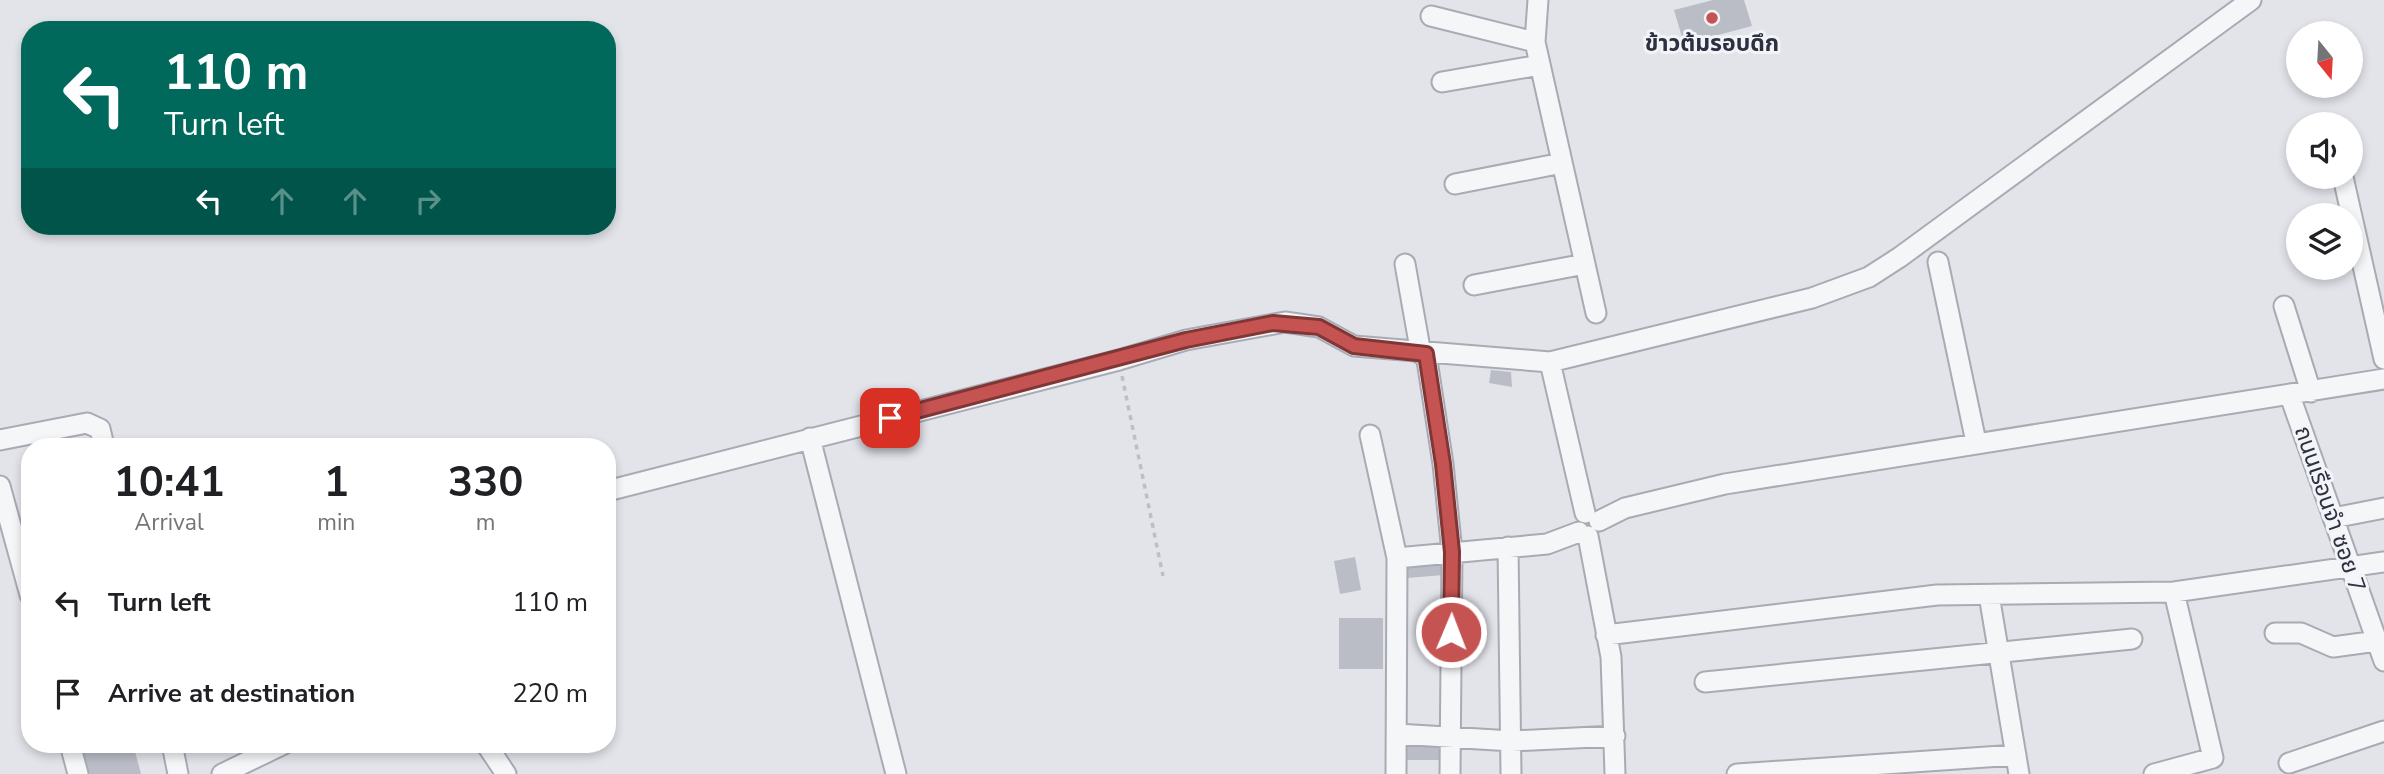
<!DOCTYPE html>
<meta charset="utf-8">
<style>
body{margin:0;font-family:"Nunito Sans","Noto Sans Thai",sans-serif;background:#f2f2f2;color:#202124;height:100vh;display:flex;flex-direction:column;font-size:26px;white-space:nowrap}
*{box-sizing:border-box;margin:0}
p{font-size:23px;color:#757577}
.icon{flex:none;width:38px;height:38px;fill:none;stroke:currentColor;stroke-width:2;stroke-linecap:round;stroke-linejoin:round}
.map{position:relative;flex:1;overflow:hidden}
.details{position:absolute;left:21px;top:438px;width:595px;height:315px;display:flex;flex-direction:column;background:#fff;border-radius:28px;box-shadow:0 4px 10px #0003}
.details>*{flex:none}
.hud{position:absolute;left:21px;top:21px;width:595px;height:214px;border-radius:28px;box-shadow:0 4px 10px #0003;background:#00695c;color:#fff;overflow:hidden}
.needle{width:46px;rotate:162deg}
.buttons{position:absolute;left:2286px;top:21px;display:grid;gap:14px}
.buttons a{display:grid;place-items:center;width:77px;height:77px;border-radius:50%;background:#fff;box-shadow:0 4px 10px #0003;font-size:35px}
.pin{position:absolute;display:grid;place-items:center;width:60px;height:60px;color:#fff;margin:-30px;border-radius:14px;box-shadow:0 4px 10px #0006}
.me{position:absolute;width:77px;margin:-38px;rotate:1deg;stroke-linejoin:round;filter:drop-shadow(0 0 5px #0008)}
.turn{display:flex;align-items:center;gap:24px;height:147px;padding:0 28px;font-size:32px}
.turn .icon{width:91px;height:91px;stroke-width:2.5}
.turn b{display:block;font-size:49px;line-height:60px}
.lanes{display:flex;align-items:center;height:66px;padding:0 28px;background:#0003;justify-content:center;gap:35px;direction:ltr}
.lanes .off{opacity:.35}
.eta{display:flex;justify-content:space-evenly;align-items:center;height:119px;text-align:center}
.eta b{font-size:42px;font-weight:700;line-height:49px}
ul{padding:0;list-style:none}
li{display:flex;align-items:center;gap:21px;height:91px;padding:0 28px}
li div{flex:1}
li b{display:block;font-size:26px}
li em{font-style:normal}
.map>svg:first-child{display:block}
.building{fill:#babdc6}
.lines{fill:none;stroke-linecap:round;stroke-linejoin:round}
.minor-casing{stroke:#a8aab4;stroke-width:23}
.path{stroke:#bdbfc5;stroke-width:3.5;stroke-dasharray:5 5;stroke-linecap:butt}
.minor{stroke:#f5f6f8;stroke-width:19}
.route-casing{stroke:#803635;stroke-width:18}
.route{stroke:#c55352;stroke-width:12}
.poi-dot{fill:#c55352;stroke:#f2f4f7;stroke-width:2.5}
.labels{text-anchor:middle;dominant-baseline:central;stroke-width:6;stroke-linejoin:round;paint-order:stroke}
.poi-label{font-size:23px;font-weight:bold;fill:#2c3041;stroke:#f2f4f7}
.street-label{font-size:23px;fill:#2c3041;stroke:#f2f4f7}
</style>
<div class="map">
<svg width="2384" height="774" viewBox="0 0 2384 774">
<rect width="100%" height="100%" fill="#e3e4ea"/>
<path class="building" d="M1713 0H1744L1752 26 1684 44 1674 10Z
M1491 370 1511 372 1512 387 1489 383Z
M1355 557 1361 590 1340 594 1334 561Z
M1443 562 1444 575 1407 578 1406 565Z
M1339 618H1383V669H1339Z
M1402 741 1442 742 1441 760H1402Z
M82 744H133L141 774H89Z"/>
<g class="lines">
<g class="minor-casing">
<path id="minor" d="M1538 0 1535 42 1596 313
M1431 16 1535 42
M1442 82 1540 65
M2343 177 2384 359
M1455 184 1562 163
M1938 262 1976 442
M1405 264 1421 354
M1474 285 1585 264
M2284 306 2311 392
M1426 354 1443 464 1452 552 1450 774
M1550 362 1585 513
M2290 396 2384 661
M1370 435 1397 558 1396 774
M810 438 896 774
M0 440 87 423 100 429 104 446
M0 486 30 595
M607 491 1119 360 1186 340 1285 322 1319 327 1354 346 1550 362 1812 298 1869 277 1900 257 2251 0
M2333 518 2384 508
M1599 521 1625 508 1725 484 2384 379
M1588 536 1611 657 1615 774
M1508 547 1511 774
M1397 558 1547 544 1579 532
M1989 595 2019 774
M2275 633H2301L2333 647 2377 641
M1606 635 1937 595 2174 592 2384 562
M1705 682 2132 639
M1397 734 1512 741 1615 736
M70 744 78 774
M172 744 178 774
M486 744 506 774
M2289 763 2384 731
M222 774 284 744
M1737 774 2016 755
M2154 774 2213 758 2174 592"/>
</g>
<path class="path" d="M1122 376 1163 576"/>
<use href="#minor" class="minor"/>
</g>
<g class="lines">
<g class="route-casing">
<path id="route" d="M890 418 1186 340 1273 323 1319 327 1354 346 1426 354 1443 464 1452 552 1451 632"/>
</g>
<use href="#route" class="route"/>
</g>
<circle class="poi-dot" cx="1712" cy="18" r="7"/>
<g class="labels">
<g class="poi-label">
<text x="1712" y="43">ข้าวต้มรอบดึก</text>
</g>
<g class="street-label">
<text transform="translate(2330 509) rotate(71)">ถนนเรือนจำ ซอย 7</text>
</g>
</g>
</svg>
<div class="buttons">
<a><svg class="needle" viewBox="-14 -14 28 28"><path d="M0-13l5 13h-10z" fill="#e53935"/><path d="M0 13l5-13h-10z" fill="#757577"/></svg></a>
<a><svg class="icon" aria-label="sound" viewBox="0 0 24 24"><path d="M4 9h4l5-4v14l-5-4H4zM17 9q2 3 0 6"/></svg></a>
<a><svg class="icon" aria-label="layers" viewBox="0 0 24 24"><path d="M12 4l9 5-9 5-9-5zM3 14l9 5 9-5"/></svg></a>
</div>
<div class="pin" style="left:890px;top:418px;background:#d93025"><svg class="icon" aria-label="arrive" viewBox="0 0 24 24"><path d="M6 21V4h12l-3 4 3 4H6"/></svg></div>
<svg class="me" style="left:1451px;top:632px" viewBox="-20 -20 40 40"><circle r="17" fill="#c55352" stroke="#fff" stroke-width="3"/><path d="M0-11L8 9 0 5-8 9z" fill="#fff"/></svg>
<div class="hud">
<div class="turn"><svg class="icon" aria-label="left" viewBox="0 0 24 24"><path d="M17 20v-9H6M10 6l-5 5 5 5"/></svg><div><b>110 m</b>Turn left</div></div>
<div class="lanes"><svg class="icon" aria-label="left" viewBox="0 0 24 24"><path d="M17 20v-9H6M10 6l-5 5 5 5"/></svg><svg class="icon off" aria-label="ahead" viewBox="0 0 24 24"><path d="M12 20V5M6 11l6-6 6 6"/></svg><svg class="icon off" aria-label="ahead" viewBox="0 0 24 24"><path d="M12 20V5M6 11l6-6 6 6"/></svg><svg class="icon off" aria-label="right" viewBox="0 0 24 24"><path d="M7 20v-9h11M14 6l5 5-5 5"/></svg></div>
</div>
<section class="details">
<div class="eta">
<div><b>10:41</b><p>Arrival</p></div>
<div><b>1</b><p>min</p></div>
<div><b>330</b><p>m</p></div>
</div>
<ul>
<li><svg class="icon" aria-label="left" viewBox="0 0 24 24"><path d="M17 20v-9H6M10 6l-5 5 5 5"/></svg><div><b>Turn left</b></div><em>110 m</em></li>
<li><svg class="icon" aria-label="arrive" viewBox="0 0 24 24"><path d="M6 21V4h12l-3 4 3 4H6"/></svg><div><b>Arrive at destination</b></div><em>220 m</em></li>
</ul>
</section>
</div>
